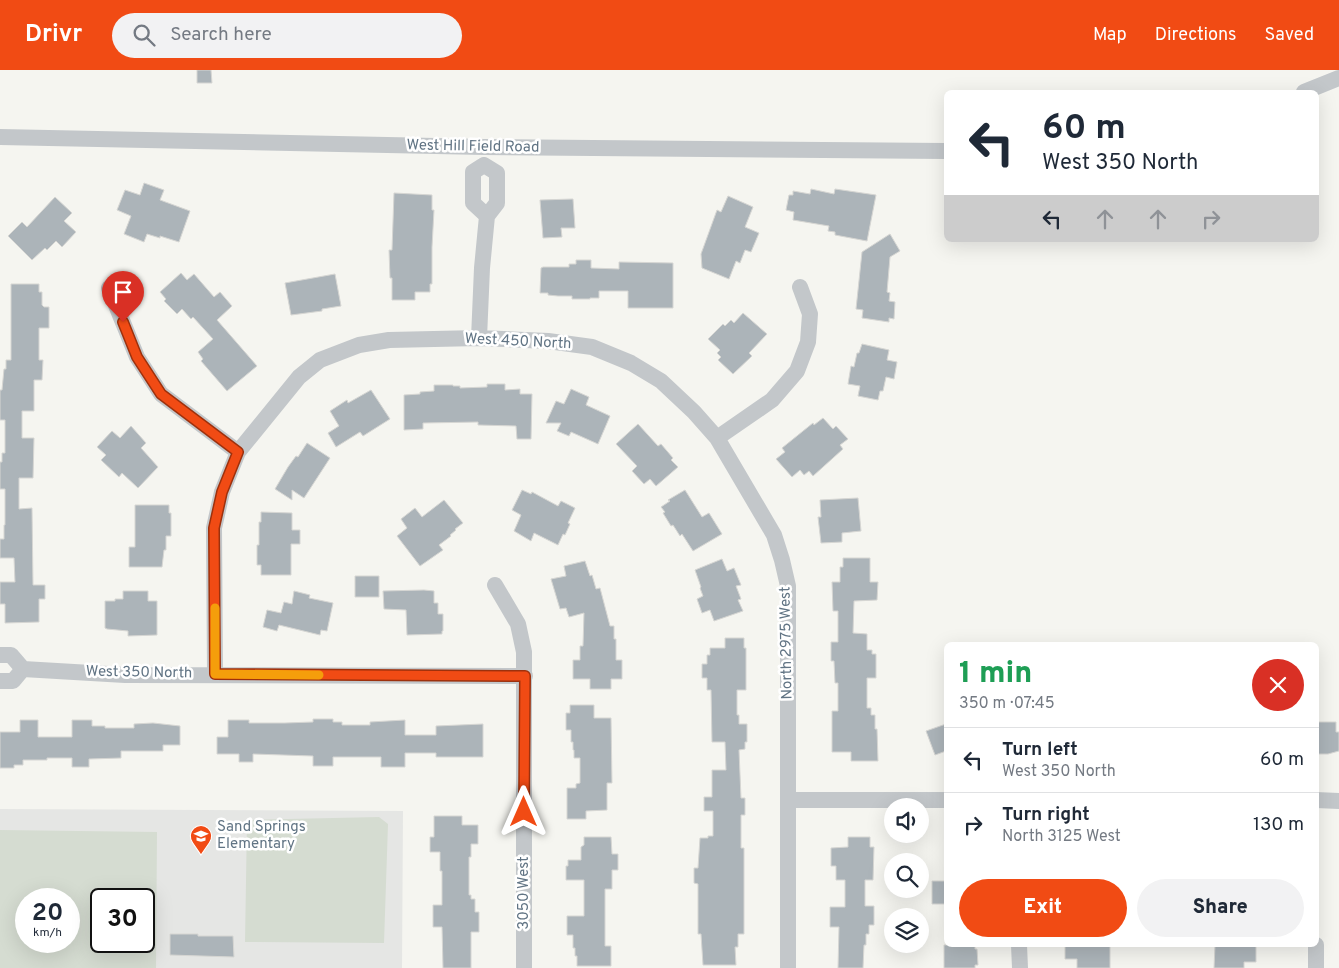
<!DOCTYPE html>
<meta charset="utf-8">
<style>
body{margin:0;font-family:Overpass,sans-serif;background:#f2f2f3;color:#1f2937;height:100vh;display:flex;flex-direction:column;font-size:19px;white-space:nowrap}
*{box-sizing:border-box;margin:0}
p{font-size:16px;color:#747a83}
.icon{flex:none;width:28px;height:28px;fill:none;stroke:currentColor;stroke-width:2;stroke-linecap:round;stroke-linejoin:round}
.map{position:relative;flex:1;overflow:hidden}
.side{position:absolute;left:944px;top:572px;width:375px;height:305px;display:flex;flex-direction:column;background:#fff;border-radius:8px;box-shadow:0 5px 20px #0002}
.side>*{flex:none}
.guide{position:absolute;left:944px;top:20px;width:375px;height:152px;border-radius:8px;box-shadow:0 5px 20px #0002;background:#fff;color:#1f2937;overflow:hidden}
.buttons{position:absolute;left:884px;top:728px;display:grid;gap:10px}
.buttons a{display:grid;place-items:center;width:45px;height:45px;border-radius:50%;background:#fff;box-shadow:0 5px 20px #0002;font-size:25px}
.speed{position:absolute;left:15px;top:818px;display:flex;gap:10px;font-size:25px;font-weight:700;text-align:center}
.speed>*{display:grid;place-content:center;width:65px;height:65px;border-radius:50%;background:#fff;box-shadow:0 5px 20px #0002;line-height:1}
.speed small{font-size:12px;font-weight:400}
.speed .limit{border:2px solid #111;border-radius:8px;background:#fff;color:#111}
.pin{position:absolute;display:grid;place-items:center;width:42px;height:42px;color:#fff;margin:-51px -21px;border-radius:50% 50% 50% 0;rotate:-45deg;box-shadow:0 0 5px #0007}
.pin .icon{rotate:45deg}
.me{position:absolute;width:55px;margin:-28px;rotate:0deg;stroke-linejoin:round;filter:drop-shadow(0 0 4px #0008)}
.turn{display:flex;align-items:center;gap:18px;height:105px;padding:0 15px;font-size:22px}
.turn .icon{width:65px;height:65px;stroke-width:2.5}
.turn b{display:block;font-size:35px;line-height:42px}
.lanes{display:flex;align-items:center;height:48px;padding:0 15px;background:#0003;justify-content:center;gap:25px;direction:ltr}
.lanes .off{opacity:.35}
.round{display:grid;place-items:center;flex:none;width:52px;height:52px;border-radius:26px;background:#f2f2f3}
.summary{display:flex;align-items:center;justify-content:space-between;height:85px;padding:0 15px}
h1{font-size:30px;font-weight:800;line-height:38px;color:#1e9e55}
.cta{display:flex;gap:10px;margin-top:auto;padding:10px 15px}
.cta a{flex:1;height:58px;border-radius:30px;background:#f14b14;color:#fff;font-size:20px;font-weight:800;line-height:58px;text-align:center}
.cta a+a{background:#f2f2f3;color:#1f2937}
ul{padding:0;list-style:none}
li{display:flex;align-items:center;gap:15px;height:65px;padding:0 15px;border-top:1px solid #e0e1e3}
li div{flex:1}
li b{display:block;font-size:19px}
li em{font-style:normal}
header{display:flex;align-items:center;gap:30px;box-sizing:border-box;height:70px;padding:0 25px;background:#f14b14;color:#fff}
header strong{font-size:24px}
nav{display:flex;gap:28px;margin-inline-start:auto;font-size:18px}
.search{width:350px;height:45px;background:#f2f2f3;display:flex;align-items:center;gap:12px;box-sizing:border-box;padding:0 18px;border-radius:28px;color:#747a83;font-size:19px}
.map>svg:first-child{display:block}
.built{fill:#e5e6e4;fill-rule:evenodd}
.green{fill:#d5dcd1;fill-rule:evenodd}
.building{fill:#acb4b9;stroke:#d6d6d3}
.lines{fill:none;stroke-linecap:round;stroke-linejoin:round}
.minor{stroke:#c3c7ca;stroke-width:16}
.route-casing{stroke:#9d310d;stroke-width:12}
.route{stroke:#f14b14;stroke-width:9}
.slow{stroke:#f59e0b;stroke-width:9}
.labels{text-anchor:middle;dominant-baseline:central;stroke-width:5;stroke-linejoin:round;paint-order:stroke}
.street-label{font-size:15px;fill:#617484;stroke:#fff}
.poi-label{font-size:15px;fill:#617484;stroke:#fff;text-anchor:start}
</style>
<header>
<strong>Drivr</strong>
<div class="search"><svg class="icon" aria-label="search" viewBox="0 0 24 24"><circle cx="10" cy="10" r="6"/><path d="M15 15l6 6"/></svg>Search here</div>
<nav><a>Map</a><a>Directions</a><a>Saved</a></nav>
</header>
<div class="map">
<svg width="1339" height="898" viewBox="0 0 1339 898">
<rect width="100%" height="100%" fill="#f5f5f0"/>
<path class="built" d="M0 739 403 741 402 898H0ZM26 829H69V871H26ZM101 829H144V871H101Z"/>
<path class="green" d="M379 747 388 754 384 873 245 872 247 750Z
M0 760 157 762 156 898H0ZM26 829H69V871H26ZM101 829H144V871H101Z"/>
<path class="building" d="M197 0H211L212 13H197Z
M144 113 164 120 160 130 190 141 179 172 160 166V168L147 164 144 172 124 164 131 146 117 140 125 120 140 125Z
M811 119 834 124 835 119 876 125 867 171 835 165V162L828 161 829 156 793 150 794 142 786 140 789 125H793V121L810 124Z
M394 123 432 125V140H434L432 177V214H430V222H415V230H392V208H390L389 180H392Z
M728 126 753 137 745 157 759 163 751 182 745 180 740 193 736 191 729 209 702 198 701 184 717 140 721 142Z
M55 127 72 143 64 151 76 162 62 177 56 171 47 180 45 178 32 190 8 166 22 152 27 157Z
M573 129 575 158H561L562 167 543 168 540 130Z
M890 164 900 181 890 187 887 222 890 223 889 231 895 232 894 249 889 248V252L862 248 863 240 856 239 862 182Z
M576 190H591V198L619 199V192L673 193V238H628V221H599V228H590V229H572V226H558L548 225V223H540L541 198 543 197H569V194H576Z
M181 203 187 210 194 204 214 227 220 222 232 236 217 250 257 296 227 321 201 291 203 289 198 282 213 269 193 247 191 249 182 239 177 244 164 231 166 229 160 222Z
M335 204 341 236 322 239V241L291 245 285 213Z
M11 214H39V222H42V235L44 237H49V258H39V290H43L42 310H34V341H22V368H34L33 408H19V439L32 438 33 515H45V529H39V552L5 553V534H0V512H15L14 488H0V469H4V455H5V419H0V392H2V383H5V350H0V320H2L4 299H6V290H11Z
M743 243 767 264 749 283 752 286 733 304 718 290 721 287 717 283 720 280 708 269 723 254 725 256 731 250 734 253Z
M862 274 889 280 887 290 897 292 894 309 886 307 883 321H880L878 330 858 326 860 316 848 314 851 296 854 297 857 283H859Z
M487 314H505V320L520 319V324H532L531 369H517L516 356 478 355V352L423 353V359L404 360V325L420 324V322L434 321V315H453V316H460V318L487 317Z
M571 319 589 327 586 335 610 346 598 374 571 362 569 366 557 361 561 353H546L556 331 564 334Z
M371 320 390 349 363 366 360 362 336 377 328 363 339 356 330 341 347 330 348 333Z
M823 348 833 359 836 356 848 369 840 375 843 379 813 406 809 401 804 405 800 400 792 407 776 389 785 382 782 378 813 353 814 355Z
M638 354 658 376 661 374 673 388 671 390 678 397 656 416 650 409 644 414 632 401 637 396 616 374Z
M131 356 146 373 141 378 158 397 138 418 122 403 119 407 101 390 106 385 97 377 112 361 120 368Z
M307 373 330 388 304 428 292 420V430L275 419 288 397 296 386 298 387Z
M522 420 531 424 532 422 558 436 561 431 575 438 568 453 570 454 565 465 563 464 558 475 534 463 531 471 514 461 521 445 512 440Z
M685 420 702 447 709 443 722 464 693 481 682 464 680 466 673 455 671 456 663 443 665 442 661 437 670 431 668 430Z
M858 428 861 461 842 463V472L821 473 818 447H821L820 430Z
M444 430 463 453 455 459 456 460 450 465 451 466 439 475 443 480 420 496 397 466 407 458 401 449 415 438 422 447Z
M135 435H169V443H171V466H166V480H164L162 497H129V477H135Z
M261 442 292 443V460H300V474H291V505H261V495H257V475H259V452H261Z
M843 488H870V512H878L877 530 854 531 853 563 867 564V580H872V584H876V608H867V638H871V645H875V659H877L878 691H851V682H832V641H838V613H835L834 591H831V572H838V541H833L832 512H840V497H843Z
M722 489 727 501 734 498 741 515 736 516 741 529 738 530 743 541 714 551 710 540 702 543 697 529 703 526 700 518 701 517 695 500Z
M585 491 590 506 592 505 596 519 600 518 610 556H614V569H616V590H622V609H611V619H590V609H573V590H580V576H583L584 543 569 547 566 538 560 539 551 509 566 506 564 496Z
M355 506H379V527H355Z
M424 520 434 521V533H438V544H443V561H442V564L407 565 406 540 384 539 383 521Z
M123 521H148V531H157V565L128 566V561L107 559 105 558V531H115V529H123Z
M294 521 310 525 309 528 333 533 327 561 321 560 320 565 279 555 277 561 263 557 267 540 281 543 284 532 292 534Z
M725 568H744V578H746V620H737V645H739V654H747V672H745V679L739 680 741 728H745V745H741V778H744V864H738V877H735L736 895H703L701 864H698V814L694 813V798H698L700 768H708V766H713V741H704V727H712V700H726L725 672H712L711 620H707V608H702V594H707V585H710V578H725Z
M570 635H594V648H611L612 713H607V740L586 741V749H567V718H576V714L580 713V688H574V680H573V672H571V660H566V643H570Z
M313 649H333V652H342V655H370V652L405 650V665H436V656L483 654V687H436V683H405V697H381V687H333V696H313V686L253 684V692H239V684H217V667H228V650H249V653H285L313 652Z
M20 650H38V667H72V650H92V656H105V658H134V654L153 653 180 656V675H163V681H121V688L89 689V697H72V688H47V690H23V695H14V698H0V662H20Z
M1316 652H1336V662H1339V681L1328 684H1316Z
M946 654V681L935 685 926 661Z
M434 746H462V755H478V774H471V787H469V825H471V829H475V842H479V862H471V898H443L442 857H433V835H442V801H440V782H430V767H434Z
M584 767H611L612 784H618V800H612V819H605V876H611V896H577V886H575V878H573V865H567V846H584V810H566V796H568V790H581V777L584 775Z
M848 767H870V777H874L873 810H865V836H874V855H869V864H866V875H864L863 898H838L839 857H830V837H845V810H836V796H831V778L848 777Z
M932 811H946V834H932Z
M170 864H198V866H233L234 887 170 885Z
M944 875H975V879H977L978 895H975V898H944Z
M1065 875 1110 876V898H1077V889H1065Z
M1215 875H1256V892H1244V898H1214Z"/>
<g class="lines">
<path class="minor" d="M1304 22 1339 8
M0 67 484 77 946 81
M484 95 473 102V133L487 146
M109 218 137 287 161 324 238 382
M479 268 482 198 487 146 497 133V103L484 95
M495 515 518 554 524 582V898
M0 585H11L23 599 125 605 525 606
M215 604 214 458 222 422 238 382 299 307 320 290 359 275 389 270 479 268 548 271 592 277 631 293 661 311 694 342 717 368
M0 611H13L23 599
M789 730H946
M1316 730 1339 731
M1019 875 1020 898
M1316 875V898
M788 898V516L782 490 774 465 717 368 772 330 797 301 808 272 810 244 800 217"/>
</g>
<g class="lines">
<g class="route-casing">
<path id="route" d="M123 252 137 287 161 324 238 382 222 422 214 458 215 604 525 606 524 742"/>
</g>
<use href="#route" class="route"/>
<path class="slow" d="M215 538V604L319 605"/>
</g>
<defs>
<g id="school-pin" transform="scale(1.125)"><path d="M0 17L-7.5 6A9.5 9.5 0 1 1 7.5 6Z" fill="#f14b14" stroke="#fff"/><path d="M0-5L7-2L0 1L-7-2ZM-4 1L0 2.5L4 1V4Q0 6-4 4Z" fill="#fff"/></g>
</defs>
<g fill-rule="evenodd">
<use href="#school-pin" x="201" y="766"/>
</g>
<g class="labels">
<g class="street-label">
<text transform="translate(473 77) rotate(1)">West Hill Field Road</text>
<text transform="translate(518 272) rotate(3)">West 450 North</text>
<text transform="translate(787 573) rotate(-91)">North 2975 West</text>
<text transform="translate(139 603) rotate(1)">West 350 North</text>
<text transform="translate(524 823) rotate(-90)">3050 West</text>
</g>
<g class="poi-label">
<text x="217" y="757">Sand Springs<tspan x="217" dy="17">Elementary</tspan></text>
</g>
</g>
</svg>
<div class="buttons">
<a><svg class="icon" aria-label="sound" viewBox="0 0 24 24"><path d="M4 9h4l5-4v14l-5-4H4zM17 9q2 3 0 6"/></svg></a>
<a><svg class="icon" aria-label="search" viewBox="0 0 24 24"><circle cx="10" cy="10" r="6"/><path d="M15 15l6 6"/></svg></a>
<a><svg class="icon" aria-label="layers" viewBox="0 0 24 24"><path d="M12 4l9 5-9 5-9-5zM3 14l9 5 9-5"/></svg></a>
</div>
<div class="speed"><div>20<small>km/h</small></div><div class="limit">30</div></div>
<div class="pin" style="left:123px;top:252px;background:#d93025"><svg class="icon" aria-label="arrive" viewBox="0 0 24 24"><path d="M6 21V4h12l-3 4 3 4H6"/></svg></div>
<svg class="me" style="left:524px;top:742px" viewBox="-20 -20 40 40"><path d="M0-17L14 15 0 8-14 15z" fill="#f14b14" stroke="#fff" stroke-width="4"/></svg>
<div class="guide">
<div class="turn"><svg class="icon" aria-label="left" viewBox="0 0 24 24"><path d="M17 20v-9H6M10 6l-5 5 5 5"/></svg><div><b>60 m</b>West 350 North</div></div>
<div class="lanes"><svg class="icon" aria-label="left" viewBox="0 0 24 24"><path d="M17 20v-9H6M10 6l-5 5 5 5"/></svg><svg class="icon off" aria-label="ahead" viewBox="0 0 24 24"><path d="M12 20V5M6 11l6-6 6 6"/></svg><svg class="icon off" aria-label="ahead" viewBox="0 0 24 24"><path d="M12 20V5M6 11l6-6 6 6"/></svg><svg class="icon off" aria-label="right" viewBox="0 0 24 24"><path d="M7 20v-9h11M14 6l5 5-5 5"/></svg></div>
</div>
<section class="side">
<div class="summary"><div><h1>1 min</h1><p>350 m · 07:45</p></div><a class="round" style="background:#d93025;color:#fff"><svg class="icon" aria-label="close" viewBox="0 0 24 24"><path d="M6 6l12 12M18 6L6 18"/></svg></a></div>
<ul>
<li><svg class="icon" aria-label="left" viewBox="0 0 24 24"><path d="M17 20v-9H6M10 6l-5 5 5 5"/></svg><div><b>Turn left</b><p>West 350 North</p></div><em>60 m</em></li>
<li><svg class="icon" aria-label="right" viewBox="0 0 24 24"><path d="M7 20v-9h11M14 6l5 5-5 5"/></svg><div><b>Turn right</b><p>North 3125 West</p></div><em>130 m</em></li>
</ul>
<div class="cta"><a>Exit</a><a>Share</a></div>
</section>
</div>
